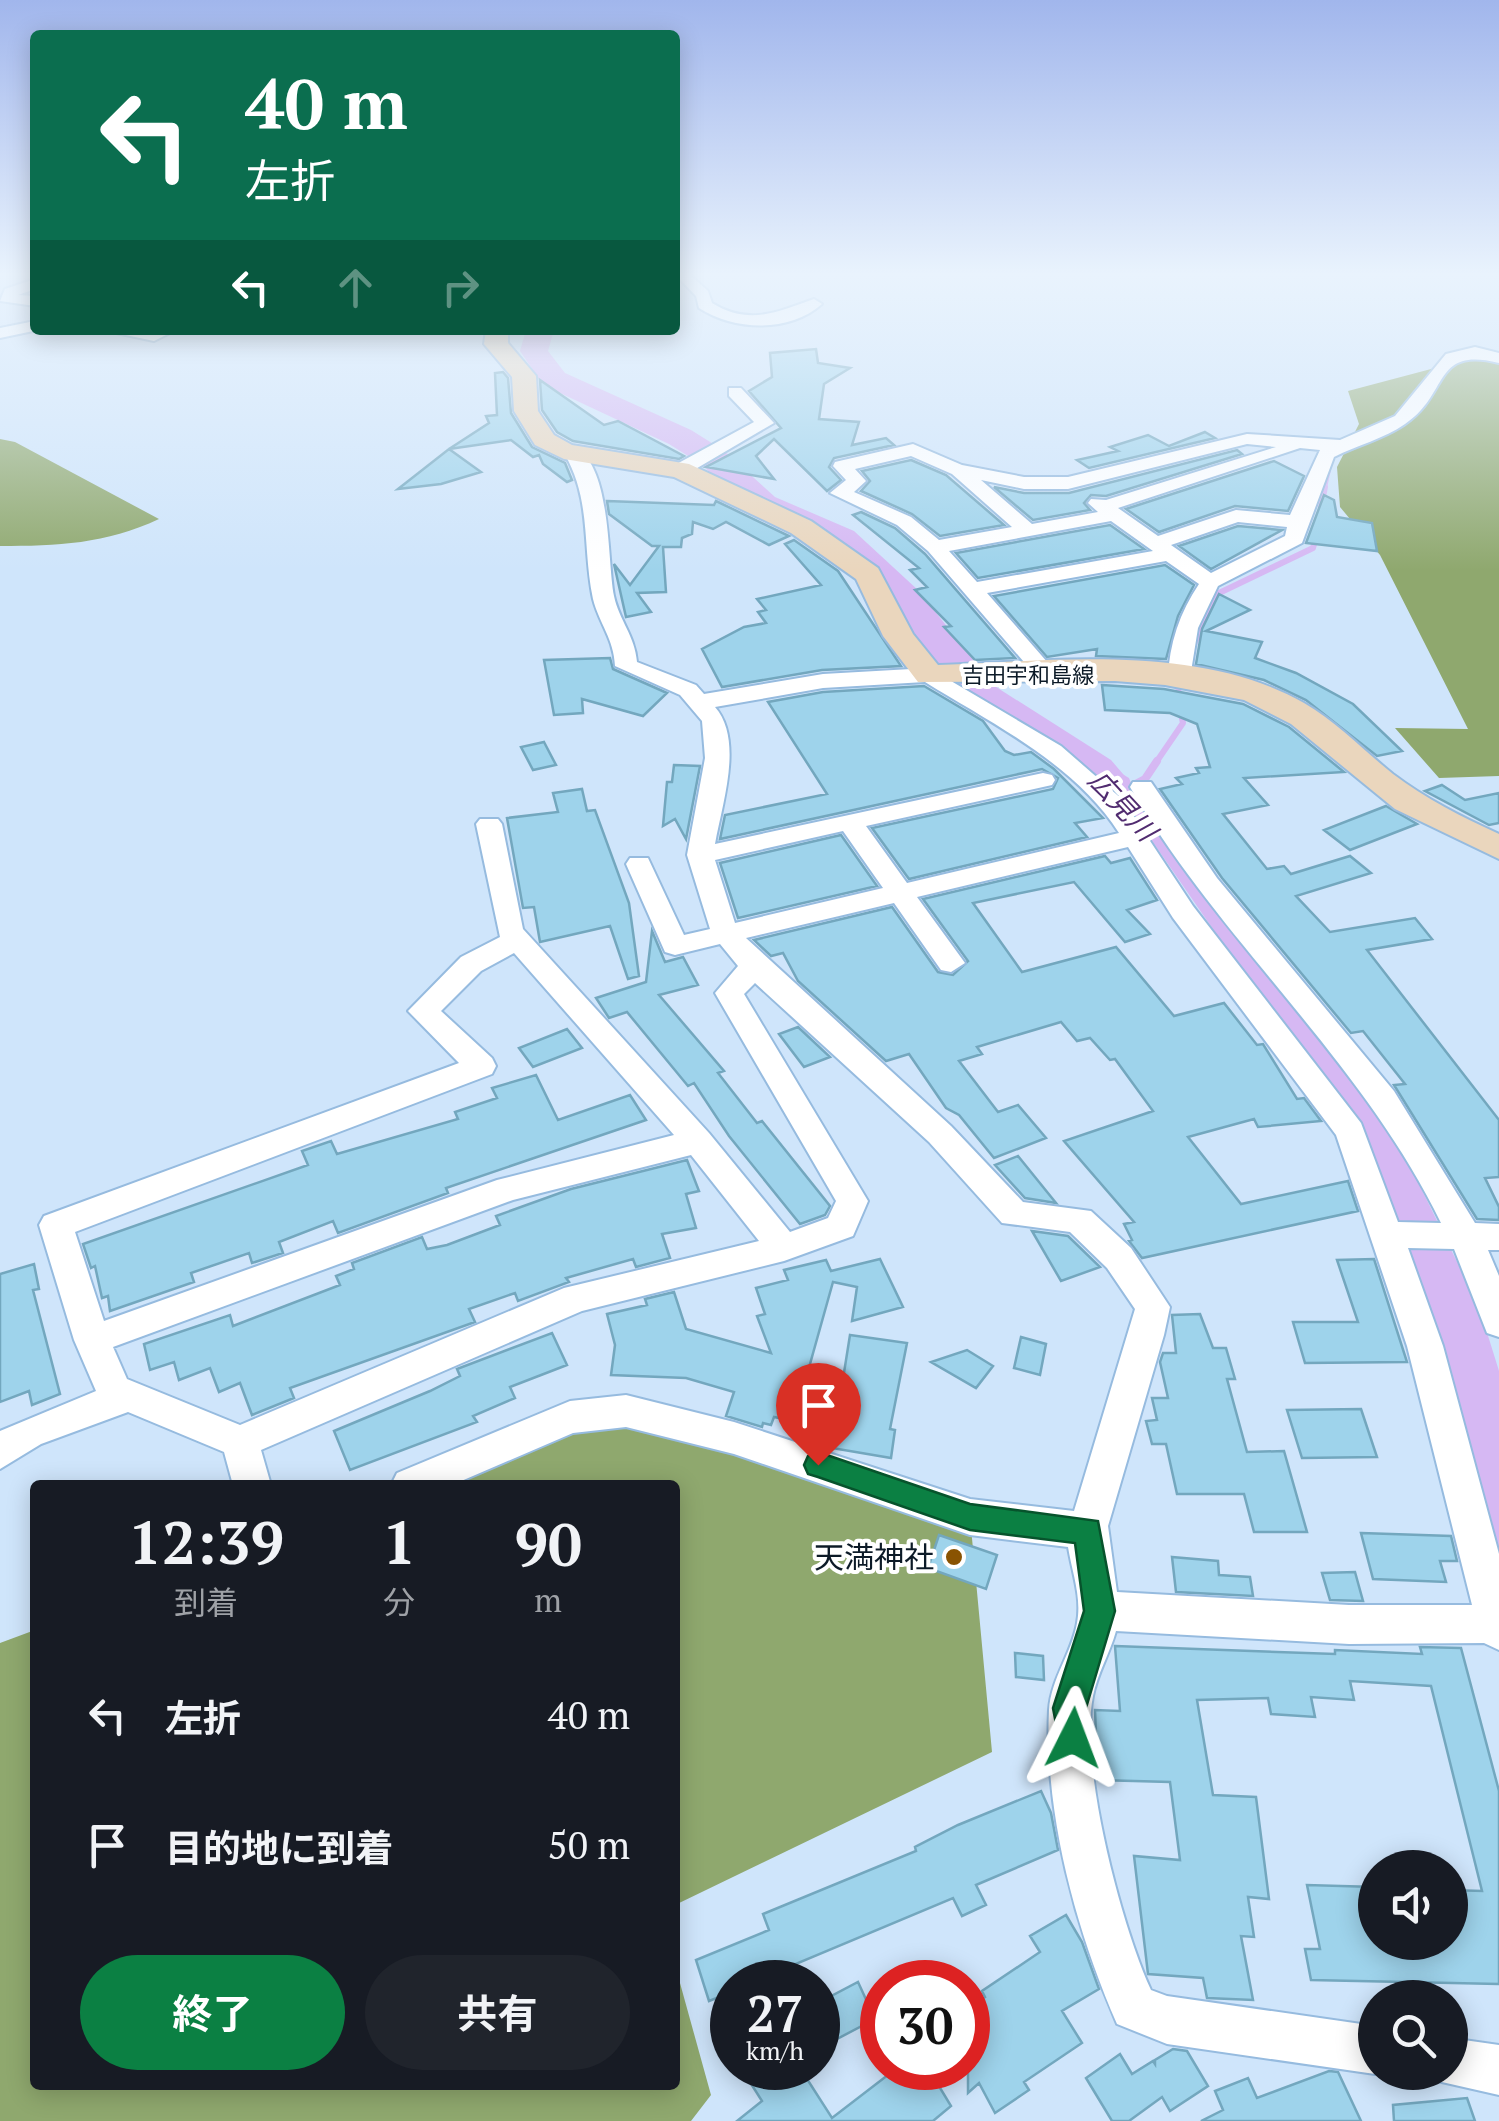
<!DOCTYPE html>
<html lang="ja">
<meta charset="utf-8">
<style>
body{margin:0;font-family:"PT Serif","Noto Sans JP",serif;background:#20242c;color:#f1f3f6;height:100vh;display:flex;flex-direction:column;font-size:38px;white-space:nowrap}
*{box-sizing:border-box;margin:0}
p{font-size:32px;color:#9ea1a6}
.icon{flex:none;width:55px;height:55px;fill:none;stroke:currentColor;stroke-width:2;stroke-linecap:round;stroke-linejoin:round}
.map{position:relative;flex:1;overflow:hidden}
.panel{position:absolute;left:30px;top:1480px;width:650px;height:610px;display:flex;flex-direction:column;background:#171b24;border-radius:10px;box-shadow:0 5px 25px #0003}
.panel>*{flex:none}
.hud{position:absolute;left:30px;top:30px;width:650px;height:305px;border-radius:10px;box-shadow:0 5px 25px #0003;background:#0b6e4f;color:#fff;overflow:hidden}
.fabs{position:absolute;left:1358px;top:1850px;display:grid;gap:20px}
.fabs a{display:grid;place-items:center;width:110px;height:110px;border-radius:50%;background:#171b24;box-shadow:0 5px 25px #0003;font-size:50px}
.speed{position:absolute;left:710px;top:1960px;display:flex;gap:20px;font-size:50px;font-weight:700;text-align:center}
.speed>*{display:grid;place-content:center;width:130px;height:130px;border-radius:50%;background:#171b24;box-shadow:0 5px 25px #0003;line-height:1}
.speed small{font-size:25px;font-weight:400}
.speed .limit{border:15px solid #d22;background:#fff;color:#111}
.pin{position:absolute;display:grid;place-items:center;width:85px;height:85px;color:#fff;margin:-102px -42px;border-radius:50% 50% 50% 0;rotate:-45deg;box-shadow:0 0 10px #0007}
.pin .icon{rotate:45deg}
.me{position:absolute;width:110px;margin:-55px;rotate:3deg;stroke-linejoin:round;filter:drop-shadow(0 0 8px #0008)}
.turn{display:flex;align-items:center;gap:35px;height:210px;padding:0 50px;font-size:45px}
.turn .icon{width:130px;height:130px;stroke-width:2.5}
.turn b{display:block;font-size:70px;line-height:85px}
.lanes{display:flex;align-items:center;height:95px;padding:0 50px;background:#0003;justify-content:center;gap:50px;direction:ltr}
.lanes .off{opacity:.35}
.eta{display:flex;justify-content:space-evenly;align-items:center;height:170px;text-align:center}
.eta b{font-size:60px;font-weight:700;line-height:70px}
.button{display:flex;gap:20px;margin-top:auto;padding:20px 50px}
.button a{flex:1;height:115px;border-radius:60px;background:#0b8043;color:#fff;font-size:40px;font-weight:700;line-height:115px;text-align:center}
.button a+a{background:#20242c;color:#f1f3f6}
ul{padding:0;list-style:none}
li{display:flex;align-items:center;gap:30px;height:130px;padding:0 50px}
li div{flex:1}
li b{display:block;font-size:38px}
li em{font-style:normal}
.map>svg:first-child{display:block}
.forest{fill:#8fa86e}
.water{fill:#d6b8f3}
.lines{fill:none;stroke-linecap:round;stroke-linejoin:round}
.stream-far2{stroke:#d6b8f3;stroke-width:5}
.stream-far1{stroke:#d6b8f3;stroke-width:6}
.stream{stroke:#d6b8f3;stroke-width:8}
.river{fill:#d6b8f3;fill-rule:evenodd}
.building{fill:#9ed3eb;stroke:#73a7be;stroke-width:2.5}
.minor-casing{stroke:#96bbdf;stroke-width:4}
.secondary-casing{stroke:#96bbdf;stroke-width:4}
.minor{fill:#fff;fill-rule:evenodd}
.secondary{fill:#ead6bd;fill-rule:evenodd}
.route{fill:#0b8043;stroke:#07532c;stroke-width:2.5}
.poi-dot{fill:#895302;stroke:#fff;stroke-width:4}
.labels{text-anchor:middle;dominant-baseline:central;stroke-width:8;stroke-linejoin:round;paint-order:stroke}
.far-street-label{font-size:22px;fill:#0c1a27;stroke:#fff}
.water-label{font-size:28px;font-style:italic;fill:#512c70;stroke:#fff}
.near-poi-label{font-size:30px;fill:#0c1a27;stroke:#fff;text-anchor:end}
</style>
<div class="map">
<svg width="1499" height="2121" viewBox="0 0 1499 2121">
<rect width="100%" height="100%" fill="#cfe5fb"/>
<path class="forest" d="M1499 351V776L1439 778 1395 728 1468 729 1380 555 1340 507 1337 467 1359 424 1348 391Z
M0 439 15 442 159 519C106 544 57 546 0 546Z
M626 1411 970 1517 992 1752 675 1905V1485H427Z
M35 1630V2085H675V1965L711 2095 691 2121H0V1643Z"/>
<path class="water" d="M1109 766 1129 778 1137 798 1166 840 1309 1015 1402 1149 1461 1270 1480 1310 1499 1371V1589L1375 1164 1130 809 1092 774Z"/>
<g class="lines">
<path class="stream-far2" d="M1324 490 1330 463"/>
<path class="stream-far1" d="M1321 507 1325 487
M1192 649 1215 595 1313 548 1316 537
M1155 764 1183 723 1177 695 1182 678"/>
<path class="stream" d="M1132 786 1145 779 1157 761"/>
<path class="river" d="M526 330H554L548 351 565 373 691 430 723 450 775 497 854 531 919 591 993 685 1111 760 1165 823 1159 832 1143 836 1127 832 1081 778 965 703 893 607 830 545 751 511 701 464 669 444 543 385 520 351Z"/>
</g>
<path class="building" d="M816 349 818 363 850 368 824 384 819 419 859 422 852 445 886 438 894 445 834 458 829 467 841 480 827 491 774 439 756 456 774 479 706 467 781 428 749 391 772 377 770 353Z
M503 372 508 378 511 413 532 447 565 463 572 480 567 482 543 464 539 455 533 457 511 440 449 449 489 423 486 416 497 415 495 373Z
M540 380 604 425 618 421 684 456 679 459 573 441 557 432 542 410Z
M1205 432 1215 438 1089 468 1077 460 1118 451 1110 447 1148 435 1169 446Z
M449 449 481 472 441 484 398 489Z
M1237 450 1242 454 1106 496 1091 495 1084 503 1090 510 1033 520 994 487 1024 493H1069Z
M911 460 946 475 1004 525 940 536 912 514 861 491 870 481 862 471Z
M1274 461 1304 476 1288 511 1235 506 1159 532 1126 509Z
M1324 495 1334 500 1337 517 1372 523 1377 551 1306 543Z
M607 501 714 505 716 501 789 536 769 545 726 522 713 529 693 522 692 534 682 538 681 547H663L666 592 637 593 651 612 626 617 614 564 630 585 659 546H652L609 514Z
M861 512 895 528 925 554 1015 658 975 660 944 627 951 626 915 590 927 587 910 570 919 568 853 515Z
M1110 525 1144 549 978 578 956 553Z
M1238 526 1282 530 1211 569 1179 546Z
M794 540 838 571 901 666 822 670 722 687 702 649 744 627 766 623 758 612 766 610 757 599 821 585 785 544Z
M1165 565 1194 585 1178 616 1166 659 1096 656 1097 649 1047 657 994 596Z
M1219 594 1250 610 1206 631 1262 642 1255 658 1296 673 1353 704 1402 751 1377 756 1306 700 1264 680 1196 664 1202 629Z
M610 658 613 669 667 693 643 716 582 699 583 713 554 715 544 660Z
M1102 685 1164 689 1243 704 1289 727 1344 772 1244 778 1268 805 1223 814 1267 869 1284 866 1291 874 1350 856 1371 873 1296 896 1330 932 1415 918 1432 939 1367 950 1499 1120V1177L1485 1178 1499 1207V1220L1477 1219 1394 1085 1405 1084 1363 1031 1351 1033 1222 878 1160 789 1182 784 1176 778 1199 773 1196 768 1210 767 1197 724 1170 713 1105 710Z
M924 686 983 721 1005 751 1014 755 1031 752 1054 769 1103 818 1075 823 1087 837 909 879 872 828 1053 789 1058 778 1042 769 720 839 725 815 827 794 768 702 823 692Z
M544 742 556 765 533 770 521 747Z
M674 765 700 766 686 839 675 819 663 826 667 782H672Z
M1442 785 1465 800 1499 793V823L1489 825 1425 791Z
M582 789 587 811 595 810 629 903 639 976 628 979 610 926 540 942 534 907 523 908 507 818 558 812 553 793Z
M1386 806 1417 824 1350 850 1324 830Z
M841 835 877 886 738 918 720 863Z
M1105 856 1111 863 1130 858 1157 900 1127 910 1150 934 1125 942 1074 882 973 903 1022 972 1116 947 1174 1016 1224 1003 1257 1045 1263 1044 1297 1099 1304 1098 1321 1121 1258 1127 1254 1119 1188 1137 1241 1204 1348 1181 1358 1211 1142 1258 1129 1241 1132 1240 1124 1224 1134 1222 1064 1141 1153 1111 1115 1059 1110 1060 1090 1038 1077 1041 1061 1022 977 1047 982 1054 959 1061 998 1112 1018 1105 1046 1138 994 1158 959 1115 946 1108 909 1054 886 1061 798 981 783 953 771 956 754 940 892 907 938 972 953 975 968 961 923 899Z
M652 931 665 962 683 957 698 985 659 995 724 1071 718 1073 757 1123 762 1121 830 1206 825 1215 800 1224 729 1136 694 1083 688 1086 627 1012 609 1018 596 998 646 982Z
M798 1027 830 1057 804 1067 779 1034Z
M567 1029 582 1048 533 1067 519 1048Z
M536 1075 558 1120 630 1095 646 1120 446 1188 448 1193 338 1233 333 1221 279 1242 283 1253 252 1263 249 1253 191 1273 194 1282 110 1311 108 1296 102 1298 95 1266 91 1268 83 1244 308 1165 302 1151 331 1141 337 1154 458 1119 455 1112 497 1098 492 1088Z
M1018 1156 1056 1203 1025 1198 995 1165Z
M687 1160 699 1191 686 1194 696 1228 662 1234 670 1258 636 1267 633 1259 566 1278 569 1282 518 1301 515 1293 469 1309 475 1322 290 1388 294 1398 252 1415 240 1383 219 1392 210 1368 179 1380 174 1362 150 1370 144 1344 230 1315 233 1326 340 1285 336 1276 354 1269 352 1263 422 1237 427 1249 447 1245 500 1225 496 1216 571 1189Z
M1032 1231 1068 1236 1100 1267 1061 1281Z
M880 1259 903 1307 852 1321 857 1287 833 1282 794 1421 774 1417 771 1425 763 1423 762 1427 726 1416 734 1392 686 1378 611 1375 615 1345 607 1314 647 1305 645 1299 674 1292 686 1329 771 1353 757 1316 765 1314 756 1288 788 1280 784 1270 826 1260 831 1271Z
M1374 1259 1407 1362 1305 1363 1293 1322H1358L1337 1260Z
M34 1264 39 1289 33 1290 60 1394 32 1405 29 1391 0 1402V1274Z
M1200 1314 1213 1348H1226L1235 1379H1227L1247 1452 1284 1451 1307 1532H1254L1244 1494H1177L1166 1444H1152L1146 1421 1157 1420 1152 1398H1168L1160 1362 1163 1353H1176L1172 1315Z
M552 1333 567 1365 510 1387 515 1398 473 1416 477 1422 350 1470 334 1431 430 1391 460 1376 457 1369Z
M850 1335 907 1343 890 1429 895 1430 891 1458 832 1448Z
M1021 1337 1046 1344 1040 1375 1014 1368Z
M967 1350 993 1366 976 1388 931 1362Z
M1361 1409 1377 1457 1302 1458 1287 1410Z
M1361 1533 1451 1536 1457 1561H1440L1446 1582 1373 1579Z
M939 1535 997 1555 986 1589 928 1568Z
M1172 1557 1218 1561 1219 1575 1250 1577 1253 1596 1176 1592Z
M1355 1572 1363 1601 1330 1600 1322 1573Z
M1115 1646 1335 1654V1650L1422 1654 1420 1647 1461 1648 1499 1791V1984L1311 1980 1305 1949H1320L1307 1885 1375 1887V1942H1450V1890L1482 1891 1431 1686 1350 1681 1354 1700 1311 1697 1315 1717 1271 1714 1268 1698 1197 1700 1213 1795 1256 1797 1269 1899 1248 1897 1254 1937 1241 1936 1253 2000 1207 1998 1203 1978 1148 1974 1134 1856 1180 1860 1170 1782 1098 1780 1095 1710 1120 1711Z
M1015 1653 1043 1656 1044 1680 1016 1677Z
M1041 1791 1051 1813 1058 1850 976 1885 986 1905 962 1916 953 1898 753 1982H732V1992L709 2001 696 1960 769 1930 763 1914 916 1851 915 1847 958 1825Z
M1066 1915 1082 1942 1099 1989 1062 2011 1082 2043 1024 2082 1029 2090 995 2113 979 2083 968 2093V2008L985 1997 982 1991 1040 1952 1030 1936Z
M858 1982 875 2019 818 2049V2003Z
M1173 2049 1187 2051 1208 2086 1170 2111 1162 2097 1129 2121H1112L1086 2078 1120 2054 1132 2074 1153 2061 1155 2064V2060Z
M741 2068H800L832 2118 897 2068H928L951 2106 933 2121H737L762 2101Z
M1329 2071 1338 2072 1361 2121H1201L1223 2110 1215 2091 1248 2078 1257 2098Z
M1467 2098 1475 2121H1394L1393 2105Z"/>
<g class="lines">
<g class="minor-casing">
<path id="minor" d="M675 274H689L708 291 712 303C749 326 777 312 814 299L822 304C789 333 735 331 699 308L696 296Z
M35 279V289L18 295 35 296V306L0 301 5 289Z
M35 321 38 330 0 338V328Z
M102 330H176L154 341Z
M1475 347 1499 353V363C1432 346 1450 394 1405 424 1384 439 1357 445 1334 457L1302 543 1218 586 1198 628 1190 678 1179 685 1168 678C1169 644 1180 612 1199 584L1166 561 987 593 1055 671 1044 678 1036 676 928 551 897 525 830 493 846 480 833 466 835 462 913 444 962 465 1024 477H1068L1247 434 1340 440 1395 416 1446 354ZM1247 444 1276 447 1106 500 1091 499 1088 503 1098 512 1032 524 981 480 1024 489H1068ZM1300 448 1320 450 1290 515 1236 510 1158 536 1118 508ZM911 456 952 474 1012 527 939 540 911 517 854 492 866 481 855 469ZM1111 521 1153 551 977 582 949 551ZM1238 522 1287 527 1285 536 1211 573 1171 545Z
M729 388H741L774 423 687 474H673V466L754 422 729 396Z
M573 447C612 462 607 561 614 596 619 620 635 636 637 662L696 685 704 694 823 674 929 668 1061 746 1123 800 1193 906 1361 1123 1398 1222 1441 1223C1362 1060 1220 942 1130 787L1133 782H1151L1217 878 1394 1091 1475 1223 1499 1224V1250H1488L1499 1276V1337L1487 1333 1454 1249 1408 1248 1443 1346 1499 1554V1650L1484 1643 1349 1644 1116 1631C1110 1653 1097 1674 1093 1696 1079 1766 1121 1925 1151 1990L1167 1996 1375 2026V2072H1380L1375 2074 1167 2044 1117 2024C1076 1930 1044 1814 1049 1710 1051 1678 1072 1653 1077 1623 1082 1597 1072 1572 1068 1547L970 1535 734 1454 626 1427 573 1433 452 1485H391L397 1473 570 1401 626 1395 734 1422 970 1499 1074 1511 1135 1309 1107 1268 1070 1232 1002 1223 929 1142 755 983 744 994 868 1201 853 1236 784 1261 582 1311 261 1450 271 1485H233L224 1452 128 1412 41 1444 0 1469V1431L96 1391 74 1340 39 1225 44 1216 459 1063 408 1011 461 957 500 937 476 824 480 819H498L502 824 523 929 709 1133 790 1232 828 1218 836 1201 715 993 738 966 720 944 675 955 665 952 626 864 630 858H648L684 935 710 929 687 855 705 758 702 721 680 695 615 666C614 639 599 623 593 599 582 548 592 500 564 453ZM925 682C993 724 1075 764 1119 833L907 883 866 826 1052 785 1055 780 1052 775 1043 773 715 844C722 804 744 740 715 707L823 688ZM843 831 883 888 735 923 715 860ZM1128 847 1173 918 1336 1135 1407 1346 1472 1605H1349L1117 1592 1108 1526 1164 1335 1170 1307 1131 1248 1091 1211 1023 1202 951 1126 746 938 894 903 941 970 951 972 965 963 917 897ZM514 953 674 1135 497 1180 104 1321 75 1232 492 1074 496 1066 492 1058 441 1011 481 971ZM691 1155 759 1241 564 1288 240 1425 127 1379 113 1347 513 1200Z
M1450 2038 1499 2045V2095L1433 2080 1429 2072H1450Z"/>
</g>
<g class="secondary-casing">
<path id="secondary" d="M486 330H508V343L536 376 538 411 554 435 572 445 689 464 811 521 878 568 913 634 938 665C1054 661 1199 643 1304 703 1337 722 1364 751 1393 774 1426 799 1462 817 1499 834V859L1395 809 1291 724 1244 700 1165 685 1115 681 918 682 883 636 856 579 791 533 674 477 564 459 535 445 514 411 512 377 484 344Z"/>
</g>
<use href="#minor" class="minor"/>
<use href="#secondary" class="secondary"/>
</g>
<linearGradient id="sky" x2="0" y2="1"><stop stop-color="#a1b6ec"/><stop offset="0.48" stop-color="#e9f3fd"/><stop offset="1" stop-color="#e9f3fd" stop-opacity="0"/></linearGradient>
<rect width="1499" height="571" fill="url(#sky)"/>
<path class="route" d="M818 1452 970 1504 1098 1521 1115 1611 1086 1708 1089 1738 1084 1750 1073 1755 1061 1750 1053 1708 1084 1611 1075 1543 970 1530 818 1477 808 1474 804 1465 808 1456Z"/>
<circle class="poi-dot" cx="954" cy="1557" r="10"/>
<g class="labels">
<g class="far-street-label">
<text x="1028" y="674">吉田宇和島線</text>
</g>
<g class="water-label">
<text transform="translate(1123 805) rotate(47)">広見川</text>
</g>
<g class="near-poi-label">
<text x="934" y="1557">天満神社</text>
</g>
</g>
</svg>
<div class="fabs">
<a><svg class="icon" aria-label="sound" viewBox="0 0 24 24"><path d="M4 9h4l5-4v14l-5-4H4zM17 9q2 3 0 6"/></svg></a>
<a><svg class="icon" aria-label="search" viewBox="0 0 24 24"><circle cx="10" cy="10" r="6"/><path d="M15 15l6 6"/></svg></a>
</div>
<div class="speed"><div>27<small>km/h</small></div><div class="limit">30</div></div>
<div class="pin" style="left:818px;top:1465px;background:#d93025"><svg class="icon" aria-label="arrive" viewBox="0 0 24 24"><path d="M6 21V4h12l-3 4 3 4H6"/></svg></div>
<svg class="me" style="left:1073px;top:1738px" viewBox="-20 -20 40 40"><path d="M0-17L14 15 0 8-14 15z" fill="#0b8043" stroke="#fff" stroke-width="4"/></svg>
<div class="hud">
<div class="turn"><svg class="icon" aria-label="left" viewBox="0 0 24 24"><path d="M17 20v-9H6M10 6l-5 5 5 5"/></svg><div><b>40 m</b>左折</div></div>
<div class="lanes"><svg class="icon" aria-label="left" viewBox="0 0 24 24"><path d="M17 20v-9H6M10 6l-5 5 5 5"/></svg><svg class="icon off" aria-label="ahead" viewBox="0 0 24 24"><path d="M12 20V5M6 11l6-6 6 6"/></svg><svg class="icon off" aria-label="right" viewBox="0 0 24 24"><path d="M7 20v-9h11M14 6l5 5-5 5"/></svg></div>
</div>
<section class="panel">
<div class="eta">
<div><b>12:39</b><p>到着</p></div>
<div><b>1</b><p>分</p></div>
<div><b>90</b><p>m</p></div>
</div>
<ul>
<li><svg class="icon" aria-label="left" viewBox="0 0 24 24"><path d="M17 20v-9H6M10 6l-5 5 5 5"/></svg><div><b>左折</b></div><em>40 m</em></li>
<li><svg class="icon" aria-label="arrive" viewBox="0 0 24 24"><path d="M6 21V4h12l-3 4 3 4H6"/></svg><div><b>目的地に到着</b></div><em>50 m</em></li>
</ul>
<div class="button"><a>終了</a><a>共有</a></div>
</section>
</div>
